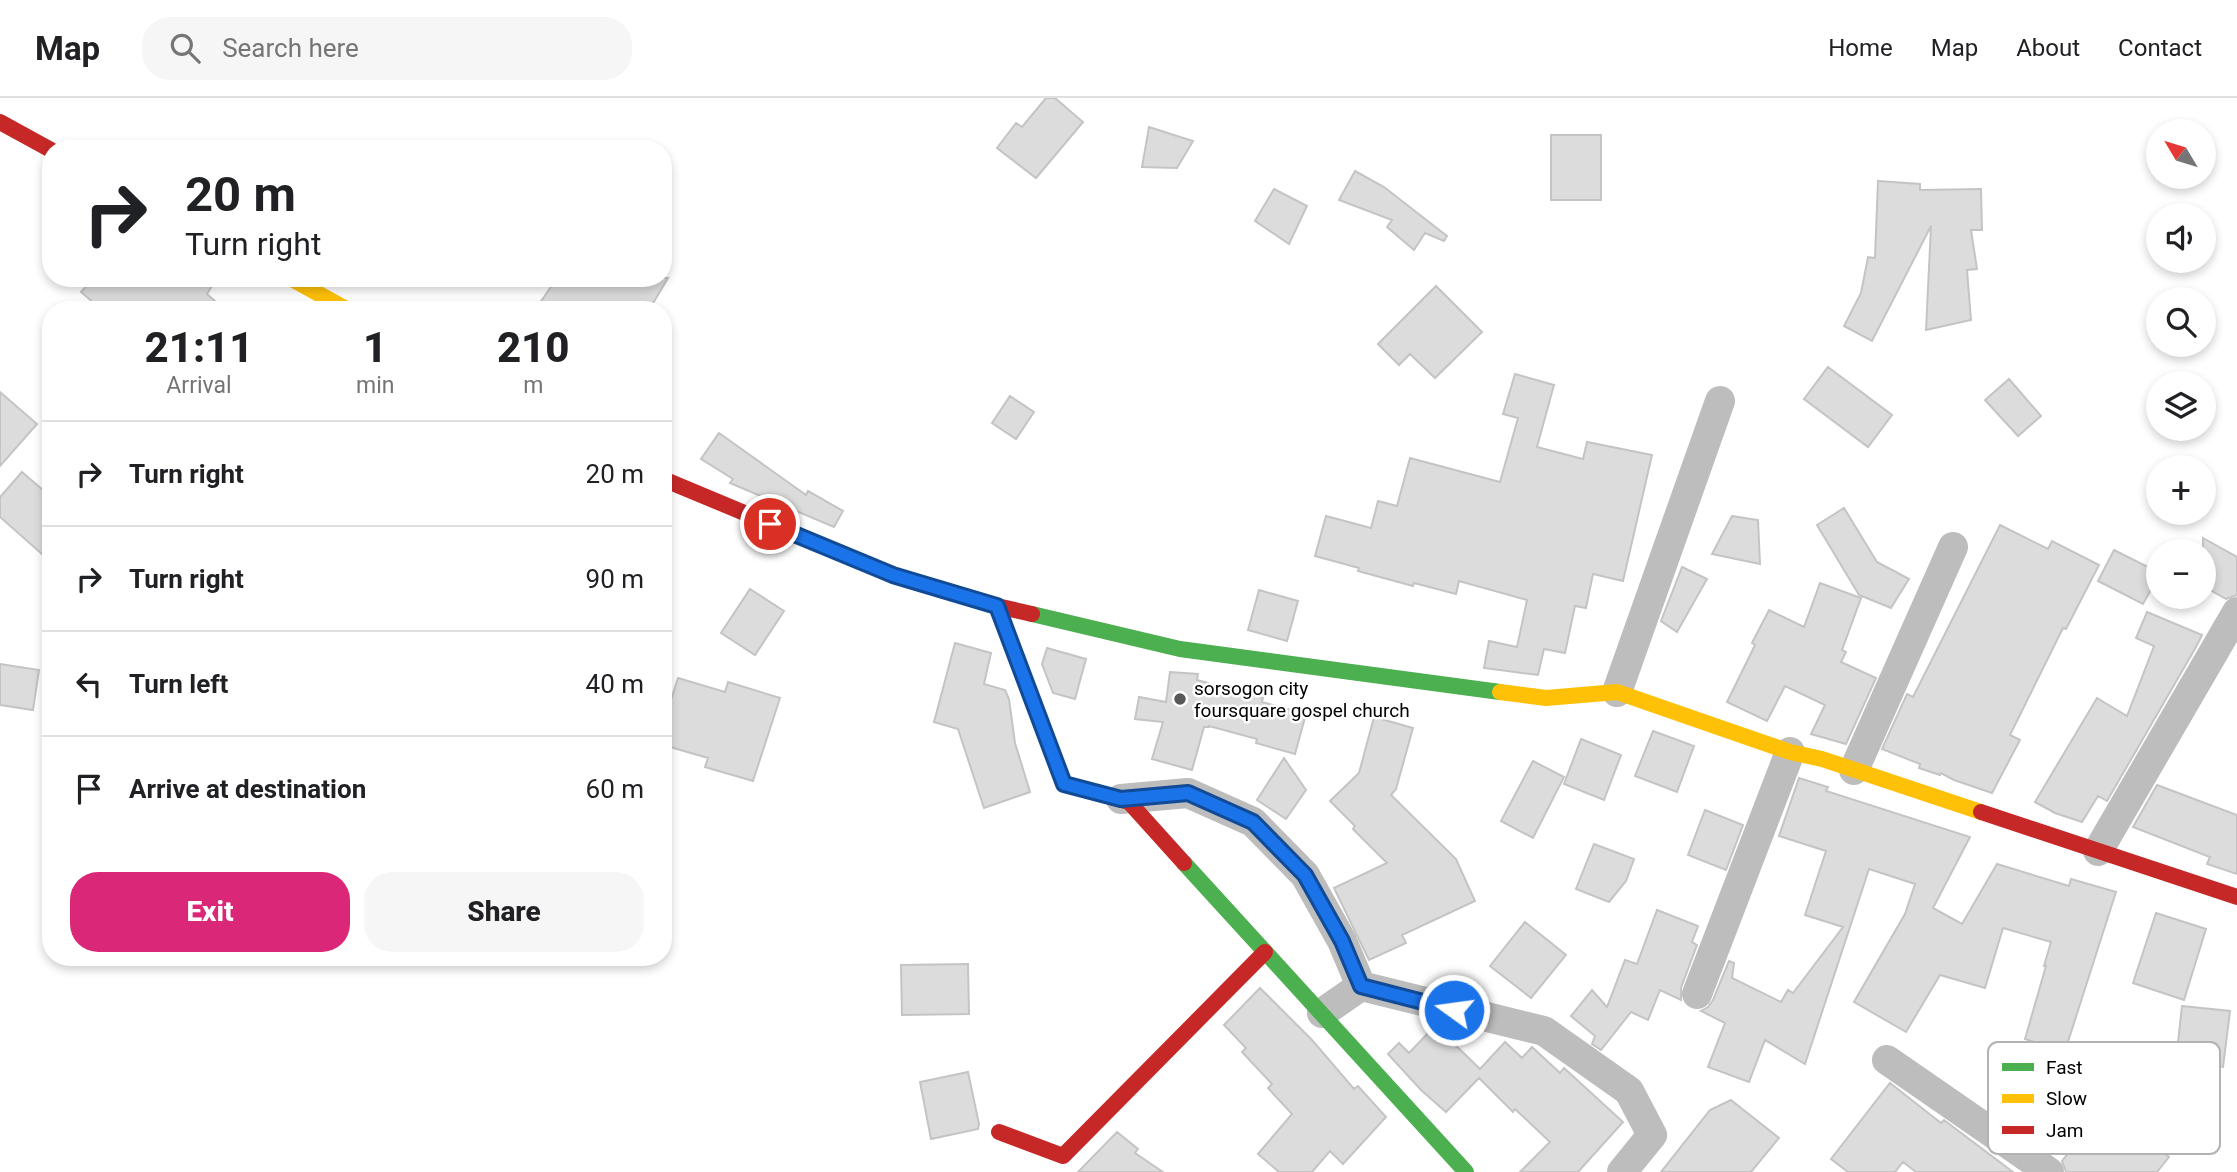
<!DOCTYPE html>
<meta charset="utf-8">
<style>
body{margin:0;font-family:Roboto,sans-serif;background:#f6f6f6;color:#202124;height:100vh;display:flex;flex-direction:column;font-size:26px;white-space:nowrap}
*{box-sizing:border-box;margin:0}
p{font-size:23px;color:#757577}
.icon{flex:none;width:38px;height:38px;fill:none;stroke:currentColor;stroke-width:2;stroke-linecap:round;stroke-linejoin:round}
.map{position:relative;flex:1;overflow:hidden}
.panel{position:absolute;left:42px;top:203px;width:630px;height:665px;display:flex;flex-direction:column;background:#fff;border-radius:28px;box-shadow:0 4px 10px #0003}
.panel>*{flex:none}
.hud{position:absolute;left:42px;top:42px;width:630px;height:147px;border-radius:28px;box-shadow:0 4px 10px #0003;background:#fff;color:#202124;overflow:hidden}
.needle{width:46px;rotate:308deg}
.controls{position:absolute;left:2146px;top:21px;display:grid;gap:14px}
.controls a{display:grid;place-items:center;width:70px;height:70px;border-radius:50%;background:#fff;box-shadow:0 4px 10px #0003;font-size:35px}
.pin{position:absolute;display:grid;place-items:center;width:60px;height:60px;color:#fff;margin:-30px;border:4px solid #fff;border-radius:50%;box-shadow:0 2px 7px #0007}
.me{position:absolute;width:77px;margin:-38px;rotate:284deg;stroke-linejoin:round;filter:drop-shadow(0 0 5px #0008)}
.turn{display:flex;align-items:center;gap:24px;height:147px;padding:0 28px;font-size:32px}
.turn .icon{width:91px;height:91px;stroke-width:2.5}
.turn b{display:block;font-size:49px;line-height:60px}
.eta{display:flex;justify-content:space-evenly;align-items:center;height:119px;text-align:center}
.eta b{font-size:42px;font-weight:800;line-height:49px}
.action{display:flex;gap:14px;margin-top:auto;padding:14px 28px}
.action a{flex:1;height:80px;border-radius:28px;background:#db2777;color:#fff;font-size:28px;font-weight:800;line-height:80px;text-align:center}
.action a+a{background:#f6f6f6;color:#202124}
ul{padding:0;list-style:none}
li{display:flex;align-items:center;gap:21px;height:105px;padding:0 28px;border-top:2px solid #e0e0e0}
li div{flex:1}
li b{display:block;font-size:26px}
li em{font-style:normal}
header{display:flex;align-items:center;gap:42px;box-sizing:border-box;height:98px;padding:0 35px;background:#fff;border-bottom:2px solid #e0e0e0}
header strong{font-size:33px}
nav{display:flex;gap:38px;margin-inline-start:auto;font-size:24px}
.search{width:490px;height:63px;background:#f6f6f6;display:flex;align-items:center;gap:18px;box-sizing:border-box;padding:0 24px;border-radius:28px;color:#757577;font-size:26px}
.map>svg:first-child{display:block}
.building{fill:#dcdcdc;stroke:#c4c4c4;stroke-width:2}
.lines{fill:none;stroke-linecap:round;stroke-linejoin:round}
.street{stroke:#bdbdbd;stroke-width:30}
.fast{stroke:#4caf50;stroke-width:16}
.slow{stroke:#ffc107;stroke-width:16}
.jam{stroke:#c62828;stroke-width:16}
.route-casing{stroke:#114b97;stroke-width:18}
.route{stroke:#1a73e8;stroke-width:12}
.poi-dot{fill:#595959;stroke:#fff;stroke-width:2.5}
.labels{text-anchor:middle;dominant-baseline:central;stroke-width:5;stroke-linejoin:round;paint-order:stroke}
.poi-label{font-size:19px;fill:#000;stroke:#fff;text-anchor:start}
.key{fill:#fff;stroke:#b2b2b2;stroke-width:2}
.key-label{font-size:19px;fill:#000}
</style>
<header>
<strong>Map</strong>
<div class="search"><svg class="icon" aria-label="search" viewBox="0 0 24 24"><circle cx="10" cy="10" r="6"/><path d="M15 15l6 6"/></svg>Search here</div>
<nav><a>Home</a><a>Map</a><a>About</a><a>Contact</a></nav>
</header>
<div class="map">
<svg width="2237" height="1074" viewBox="0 0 2237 1074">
<rect width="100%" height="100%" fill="#fff"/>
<path class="building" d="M1046 0H1055L1083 24 1036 80 997 50 1016 25 1022 29Z
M1149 29 1193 43 1177 70 1142 69Z
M1551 37H1601V102H1551Z
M1355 73 1384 89 1447 138 1444 143 1425 135 1414 152 1387 129 1392 122 1339 102Z
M1878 83 1920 86V92L1981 91 1982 132H1971L1977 171 1967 172 1971 222 1926 232 1931 128 1872 243 1844 228 1861 195 1868 159 1875 160Z
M1274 91 1307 108 1289 146 1255 123Z
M94 180H217L207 196 225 212H102L81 194Z
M557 180H668L649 212H535Z
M1436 188 1482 234 1435 280 1410 256 1399 267 1378 246Z
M1828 269 1892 317 1868 349 1804 301Z
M1515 276 1554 287 1537 349 1583 361 1587 344 1652 357 1623 483 1593 476 1586 510 1575 508 1565 555 1544 551 1538 577 1484 570 1489 543 1517 549 1527 502 1459 483 1456 496 1414 485 1413 488 1358 473 1359 470 1315 458 1326 418 1371 430 1378 403 1397 408 1410 360 1500 384 1518 320 1503 316Z
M2009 281 2041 318 2018 338 1985 302Z
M0 294 37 326 0 368Z
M1010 298 1034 314 1016 341 992 325Z
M719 335 806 397 808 393 843 413 834 429 730 385 733 381 701 361Z
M22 374 51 399V464L0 419V399Z
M1844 410 1877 464 1909 481 1891 510 1859 497 1817 427Z
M1732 418 1758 422 1760 466 1712 456Z
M2000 427 2048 451 2052 443 2099 467 2066 531 2063 530 2010 637 2020 642 1992 695 1954 682 1941 675 1940 677 1919 670 1920 666 1882 651 1907 596 1913 599Z
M2203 440 2237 459V497L2226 501 2203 488Z
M2114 452 2158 474V479L2143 506 2098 483Z
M1682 469 1707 481 1677 534 1661 523Z
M1820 485 1861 500 1842 552 1846 554 1841 564 1876 580 1846 646 1811 636 1825 607 1785 588 1767 623 1727 604 1755 547 1752 545 1769 512 1804 529Z
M750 491 784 513 755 557 721 535Z
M1259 492 1298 503 1287 543 1248 532Z
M2147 514 2202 537 2196 549 2107 703 2098 698 2082 724 2055 715 2035 704 2097 600 2127 618 2154 548 2136 540Z
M955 545 991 555 984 586 1005 592 1009 601 1015 645 1030 694 984 710 958 631 934 624Z
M1047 550 1086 561 1075 601 1053 595 1042 566Z
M0 566 39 572 33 612 0 607Z
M1170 574 1198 576 1197 582 1263 600 1262 604 1306 616 1295 656 1256 645 1257 641 1209 628V629H1204L1192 672 1152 661 1163 624 1135 621 1139 599 1166 604Z
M678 580 725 594 728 584 780 600 753 683 705 669 708 660 663 647V627Z
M1374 619 1413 630 1396 691 1391 697 1456 761 1475 803 1402 837 1406 845 1369 862 1334 790 1387 765 1353 731 1355 728 1330 703 1359 675Z
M1653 633 1694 648 1677 694 1635 678Z
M1581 641 1621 657 1604 702 1564 686Z
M1284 660 1306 692 1286 721 1257 702Z
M1533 663 1564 679 1533 740 1501 723Z
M1799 680 1828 689 1826 693 1970 739 1933 810 1962 826 1997 766 2069 788 2071 781 2116 794 2065 953 2025 941 2046 868H2044L2051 844 2003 830 1985 890 1940 877 1906 934 1854 904 1905 816 1915 786 1869 771 1805 966 1765 942 1749 984 1708 969 1725 925 1701 913 1708 909 1713 902 1729 863 1734 865 1732 880 1781 904 1788 892 1793 895 1843 829 1805 817 1826 753 1779 738Z
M2157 687 2237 717V776L2207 766 2210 759 2133 729Z
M1705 712 1743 727 1726 772 1688 757Z
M1594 746 1634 761 1626 783 1609 804 1576 791Z
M1657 812 1698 828 1692 844 1697 847 1681 890V902L1660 892 1648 922 1631 914 1601 952 1592 946 1595 938 1571 918 1592 892 1607 909 1625 862 1637 866Z
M2156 815 2206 831 2184 902 2133 885Z
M1525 824 1566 857 1531 900 1490 868Z
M968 866 969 916 902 917 901 867Z
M1260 890 1312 942 1354 991 1358 988 1386 1019 1343 1066 1330 1053 1312 1074H1279L1258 1056 1292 1016 1268 990 1272 986 1242 954 1246 950 1224 927Z
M2182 908 2230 913 2223 969 2176 963Z
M1429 934 1445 937 1480 971 1505 944 1522 960 1532 949 1560 975 1564 970 1623 1024 1578 1074H1520L1550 1044 1515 1011 1513 1014 1479 980 1446 1014 1421 992 1388 956 1399 945 1409 955Z
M968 974 979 1026 978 1031 931 1041 920 984Z
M1890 985 1941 1025 1944 1022 2013 1074H1916L1903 1064 1895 1074H1848L1831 1061Z
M1731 1002 1779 1040 1751 1074H1661L1710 1012Z
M2105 1009 2169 1059 2157 1074H2066L2062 1063Z
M1117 1034 1138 1051 1135 1055 1163 1074H1078Z"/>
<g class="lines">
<path class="street" d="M1617 594 1720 303
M1854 672 1953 449
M1121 701 1188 695 1253 724 1305 777 1342 843 1361 888
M2098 753 2237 514
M1697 896 1790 654
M1322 915 1361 888 1544 933 1629 993 1652 1037 1622 1074
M1887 962 2049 1074"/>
<path class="fast" d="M1032 516 1180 551 1500 594
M1184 765 1466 1074"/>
<path class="slow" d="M290 180 348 212
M1500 594 1546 600 1617 594 1790 654 1822 661 1981 714"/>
<path class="jam" d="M0 24 51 52
M663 381 893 477 997 508 1032 516
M997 508 1064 686 1129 704 1184 765
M1981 714 2237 799
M999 1034 1063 1058 1265 854"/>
</g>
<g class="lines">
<g class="route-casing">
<path id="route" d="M770 426 893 477 997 508 1064 686 1121 701 1188 695 1253 724 1305 777 1342 843 1361 888 1454 912"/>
</g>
<use href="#route" class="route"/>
</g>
<circle class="poi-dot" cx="1180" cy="601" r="7"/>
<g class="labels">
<g class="poi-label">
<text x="1194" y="590">sorsogon city<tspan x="1194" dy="22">foursquare gospel church</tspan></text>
</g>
</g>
<rect x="1988" y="944" width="232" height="112" rx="10" class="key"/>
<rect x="2002" y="965" width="32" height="8" fill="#4caf50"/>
<rect x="2002" y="996" width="32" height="9" fill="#ffc107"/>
<rect x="2002" y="1028" width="32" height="8" fill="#c62828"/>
<g class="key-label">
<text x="2046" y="976">Fast</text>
<text x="2046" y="1007">Slow</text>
<text x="2046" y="1039">Jam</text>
</g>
</svg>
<div class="controls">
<a><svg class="needle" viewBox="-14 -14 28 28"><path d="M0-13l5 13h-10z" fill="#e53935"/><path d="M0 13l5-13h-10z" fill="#757577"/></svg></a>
<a><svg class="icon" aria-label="sound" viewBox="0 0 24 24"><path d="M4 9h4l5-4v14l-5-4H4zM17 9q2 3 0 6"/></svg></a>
<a><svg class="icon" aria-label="search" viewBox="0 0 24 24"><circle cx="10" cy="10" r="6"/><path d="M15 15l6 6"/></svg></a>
<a><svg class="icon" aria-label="layers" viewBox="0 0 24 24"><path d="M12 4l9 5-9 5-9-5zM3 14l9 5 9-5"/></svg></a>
<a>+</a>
<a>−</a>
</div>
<div class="pin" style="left:770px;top:426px;background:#d93025"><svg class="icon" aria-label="arrive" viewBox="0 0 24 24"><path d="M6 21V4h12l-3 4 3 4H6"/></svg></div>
<svg class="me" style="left:1454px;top:912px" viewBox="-20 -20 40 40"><circle r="17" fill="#1a73e8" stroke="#fff" stroke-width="3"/><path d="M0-11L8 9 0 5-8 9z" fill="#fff"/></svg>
<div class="hud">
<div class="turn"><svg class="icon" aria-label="right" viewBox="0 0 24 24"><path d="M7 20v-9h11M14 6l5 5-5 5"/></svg><div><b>20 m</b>Turn right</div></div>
</div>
<section class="panel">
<div class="eta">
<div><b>21:11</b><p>Arrival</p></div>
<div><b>1</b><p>min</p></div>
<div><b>210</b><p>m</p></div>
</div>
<ul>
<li><svg class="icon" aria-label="right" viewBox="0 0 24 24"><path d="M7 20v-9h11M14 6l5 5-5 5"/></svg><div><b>Turn right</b></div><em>20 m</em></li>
<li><svg class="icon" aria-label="right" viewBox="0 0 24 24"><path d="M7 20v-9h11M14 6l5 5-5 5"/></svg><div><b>Turn right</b></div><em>90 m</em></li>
<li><svg class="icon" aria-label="left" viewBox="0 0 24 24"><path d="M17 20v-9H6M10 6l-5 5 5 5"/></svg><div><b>Turn left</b></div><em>40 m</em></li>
<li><svg class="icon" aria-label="arrive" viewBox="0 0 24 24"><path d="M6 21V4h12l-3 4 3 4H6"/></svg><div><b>Arrive at destination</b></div><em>60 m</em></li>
</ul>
<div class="action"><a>Exit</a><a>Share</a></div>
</section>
</div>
